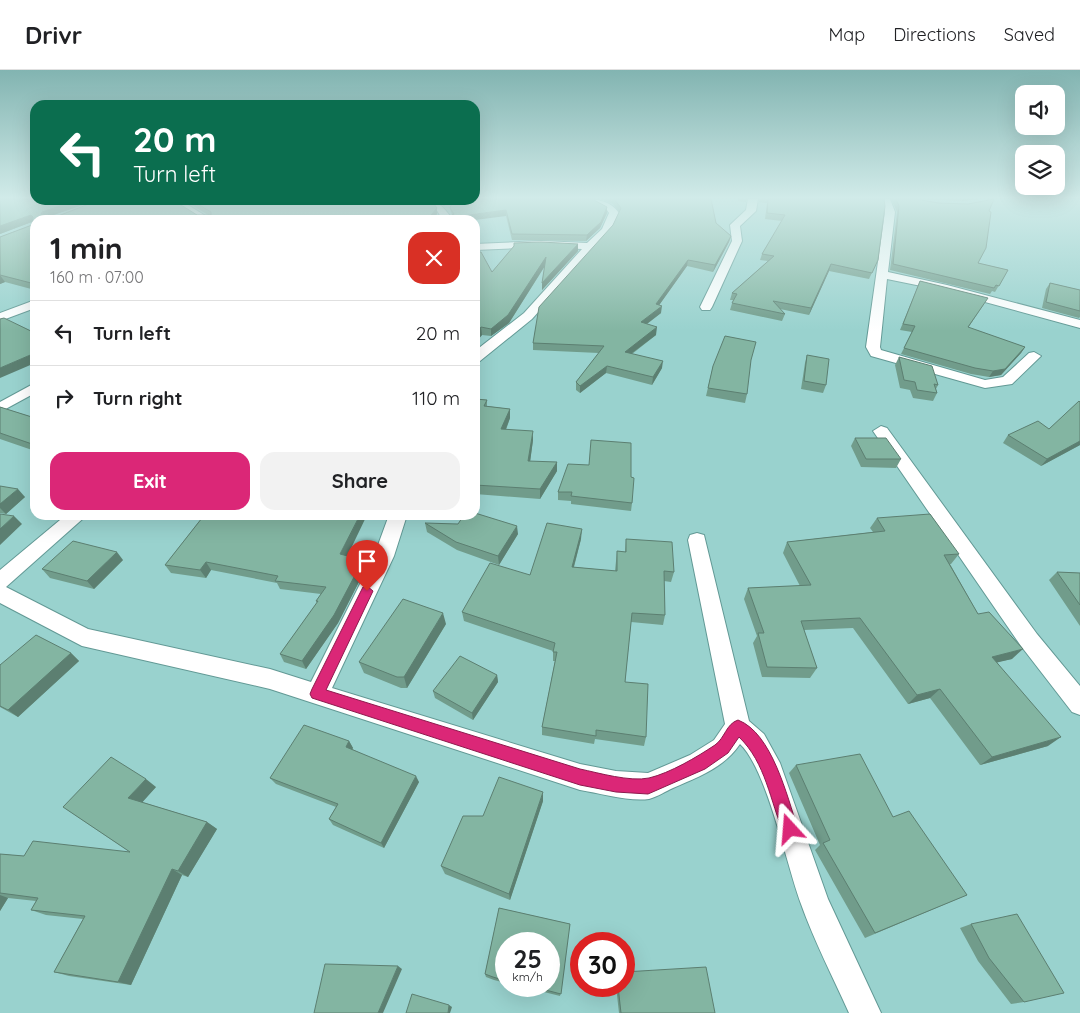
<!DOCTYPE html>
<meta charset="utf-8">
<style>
body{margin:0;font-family:Quicksand,sans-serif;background:#f2f2f2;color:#202124;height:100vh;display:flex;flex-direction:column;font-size:19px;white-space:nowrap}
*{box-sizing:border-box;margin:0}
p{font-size:16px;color:#757577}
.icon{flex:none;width:28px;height:28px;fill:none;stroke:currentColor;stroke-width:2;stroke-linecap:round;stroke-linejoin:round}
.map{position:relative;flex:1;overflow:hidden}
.sheet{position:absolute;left:30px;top:145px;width:450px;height:305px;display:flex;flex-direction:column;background:#fff;border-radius:15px;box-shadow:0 5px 20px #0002}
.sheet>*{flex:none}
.hud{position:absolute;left:30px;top:30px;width:450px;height:105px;border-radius:15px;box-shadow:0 5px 20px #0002;background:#0b6e4f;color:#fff;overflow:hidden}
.tools{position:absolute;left:1015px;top:15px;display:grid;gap:10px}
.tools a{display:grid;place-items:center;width:50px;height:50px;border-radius:10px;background:#fff;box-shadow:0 5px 20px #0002;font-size:25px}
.speed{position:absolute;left:495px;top:862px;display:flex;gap:10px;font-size:25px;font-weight:700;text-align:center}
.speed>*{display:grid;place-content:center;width:65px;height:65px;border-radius:50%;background:#fff;box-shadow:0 5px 20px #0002;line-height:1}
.speed small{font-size:12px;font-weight:400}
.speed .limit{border:8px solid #d22;background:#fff;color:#111}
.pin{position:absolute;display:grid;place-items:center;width:42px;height:42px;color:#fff;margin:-51px -21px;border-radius:50% 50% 50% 0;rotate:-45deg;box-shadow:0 0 5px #0007}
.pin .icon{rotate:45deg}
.me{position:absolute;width:55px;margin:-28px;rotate:341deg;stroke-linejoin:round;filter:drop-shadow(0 0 4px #0008)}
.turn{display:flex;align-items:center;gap:18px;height:105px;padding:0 20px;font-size:22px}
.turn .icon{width:65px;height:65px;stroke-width:2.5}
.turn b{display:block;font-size:35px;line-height:42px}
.round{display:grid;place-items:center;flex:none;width:52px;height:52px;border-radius:15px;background:#f2f2f2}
.summary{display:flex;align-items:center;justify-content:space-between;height:85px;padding:0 20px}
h1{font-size:30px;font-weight:700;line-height:38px}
.button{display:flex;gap:10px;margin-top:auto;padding:10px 20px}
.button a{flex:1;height:58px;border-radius:15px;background:#db2777;color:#fff;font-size:20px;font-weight:700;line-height:58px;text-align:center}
.button a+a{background:#f2f2f2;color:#202124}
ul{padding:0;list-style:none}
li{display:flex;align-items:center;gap:15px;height:65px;padding:0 20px;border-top:1px solid #e0e0e0}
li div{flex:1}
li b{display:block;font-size:19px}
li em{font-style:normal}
header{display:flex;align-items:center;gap:30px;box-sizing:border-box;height:70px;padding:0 25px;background:#fff;border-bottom:1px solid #e0e0e0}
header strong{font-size:24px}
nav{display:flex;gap:28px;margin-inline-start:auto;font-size:18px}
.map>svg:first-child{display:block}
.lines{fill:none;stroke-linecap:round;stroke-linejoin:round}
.street-casing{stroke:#629995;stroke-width:2}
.street{fill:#fff;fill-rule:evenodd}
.wall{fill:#719c8b}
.shaded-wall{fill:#5c7f71}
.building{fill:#83b5a2;stroke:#5c7f71}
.route{fill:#db2777;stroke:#8e194d}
</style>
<header>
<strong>Drivr</strong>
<nav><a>Map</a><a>Directions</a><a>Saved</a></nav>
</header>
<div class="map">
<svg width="1080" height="943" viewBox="0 0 1080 943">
<rect width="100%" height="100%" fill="#99d2ce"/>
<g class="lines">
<g class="street-casing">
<path id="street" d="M584 129C597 129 611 131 619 143L611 160 532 249 480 291 475 292V281L524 243 582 179 541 177 475 180V174L541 171 587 173 602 159 609 143 607 140Z
M748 129H758L756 141 740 156 742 171 712 237 710 240H702L700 237 732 171 730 155 746 140Z
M881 129H890L895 142 888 202 947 215 1080 250V258L941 220 887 209 880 277 881 280 985 310 1003 307 1029 283 1034 282 1041 286 1012 314 985 318 871 286 866 277 885 142Z
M169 130H180L212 150H200Z
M420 130C438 130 443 136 453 150H443L436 139Z
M35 230V238L0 251V243Z
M35 313V323L0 342V332Z
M881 356 887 358 1037 564 1080 616V645L1072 642 1021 576 873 361Z
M66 445H87L6 517 88 559 270 599 311 612 374 486 389 445H407L394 486 332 618 580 694 616 701 648 703 690 685 714 670 725 654 688 470 690 465 697 463 704 465 749 651 764 664 780 693 828 829 881 943H849C833 907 814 871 801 834 787 797 767 699 740 674 724 698 698 707 673 718 666 721 657 727 649 729 630 732 599 723 580 720L270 619 82 576 0 533V500Z"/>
</g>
<use href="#street" class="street"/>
</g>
<path class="wall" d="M0 129 97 130 53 145H208L184 130H426L437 138V144L35 150V220L5 212 0 214V167L32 155V152L0 164Z
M601 129H711L716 153 731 166 729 172 713 202 687 196 659 235 661 243 647 254 656 265 632 284 662 298 652 315 606 303 580 323 576 320V312L599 283 533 280V273L613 155 619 142 613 134Z
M738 129H747L746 132 738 131Z
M759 129H884L878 190 869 209 829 201 809 245 780 239 785 244 782 251 730 240 733 230H730L732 223 768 191 760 190 762 184 782 151 765 149 767 133 759 132Z
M891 129H916L989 141 978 193 1008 200 995 222 992 221 990 224 890 200 897 142Z
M917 129H979L962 131Z
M433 130H449L444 136Z
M450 138 607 143 600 158 586 171 512 170 506 146 452 145Z
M514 173 578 181 542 220V213L545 196 509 253 491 266 482 265 475 273V182L492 202 514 176Z
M920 211 984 234 968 258 1025 277 1021 283 1001 305 989 307 971 304 901 284 912 262 900 260Z
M1050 213 1080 220V247L1079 248 1042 238 1046 219Z
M807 285 826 315 823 323 801 319 805 293Z
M899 287 938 315 936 319 937 323 933 331 913 328 910 320 900 318 895 295Z
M713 296 747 324 745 333 706 326Z
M475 329 487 330V336L510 339V348L506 360 533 370 530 391 557 401 540 429 475 424Z
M1080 332V375L1041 396 1003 373 1008 365 1049 359Z
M0 337 35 348V381L0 369Z
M855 368 901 389 896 398 861 397 851 376Z
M631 407 632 433 631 441 571 434V431L558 430V422Z
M0 416 25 427 6 444 0 443Z
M200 448 363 490 366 498 338 553 306 599 284 592 280 584 317 533 316 531 321 524 280 519 277 513 211 500 206 508 171 503 165 495 201 449Z
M877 448 959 484 951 494H950L978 544 1012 589 997 592 1048 676 980 695 930 628 908 634 853 558 804 560 817 598 810 608 762 607 753 573 757 566 744 529 748 518 800 516 783 483 787 472 873 462 870 458Z
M425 453 518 464 499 495 457 480 427 462Z
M581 469 574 497 615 501 617 481 625 482 626 469 674 502 671 512 664 511 665 545 663 555 631 552 625 612 646 667 644 676 595 669 594 674 542 665V657L555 591H553V581L464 551 462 542 530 505Z
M123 490 94 519 50 508 42 499Z
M1057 502 1080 503V556L1049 510Z
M446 554 407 618H401L364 603 359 592Z
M71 583 79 591 18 647 0 637V595Z
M497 605 498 612 473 650 435 628 433 621Z
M349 671 353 678 352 679 419 712 384 778 333 755 329 749 336 737 276 714 270 708Z
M796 695 893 747 967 825 865 868 815 780 820 775 789 703Z
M156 717 142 732 207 752 217 759 188 807 182 805 131 915 69 906 54 902 83 849 46 845 31 840 36 831 8 828 0 841V784L24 786 130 782 63 737Z
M543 731 510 830 445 804 441 796 483 746Z
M499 838 570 854 560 926 520 916H549V874H506V913L494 910 486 907 485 904Z
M971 854 1024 932 1011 934 978 891 960 858Z
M616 916H624L715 943H619Z"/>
<path class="shaded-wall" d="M963 129H979L962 131Z
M77 130H97L45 148 41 145 42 142Z
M443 130H449L444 136Z
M607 137V143L600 158 586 171 587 165Z
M437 138V144L433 150H427Z
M506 140V146L475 150H448L447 148Z
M31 145 34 151 0 164V156Z
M731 166 729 172 713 202 715 195Z
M578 174V181L542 220V213Z
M546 187V194L509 253 491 266V259Z
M688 190 687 196 655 241 656 234Z
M831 194 829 201 809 245 811 238Z
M0 205 5 212 0 214Z
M662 236 661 243 640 259 641 252Z
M481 257 482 265 475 273V265Z
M657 257 656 265 624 289 625 282Z
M1025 277 1021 283 1001 305 989 307 993 301Z
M35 283V293L0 308V298Z
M663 291 662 298 652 315 653 307Z
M607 296 606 303 580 323V316Z
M510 339V348L502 369 501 359Z
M533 361V370L529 400 528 391Z
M1080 371V375L1041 396 1047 389Z
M557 392V401L540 429V419Z
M18 419 25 427 6 444 0 438V434Z
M360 445H367L344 493 340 484Z
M14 446 22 454 0 475V459Z
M517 456 518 464 499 495 498 486Z
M582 459 581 469 571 507 572 497Z
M117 482 123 490 94 519 87 511Z
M363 490 366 498 338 553 306 599 302 591Z
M206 492 211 500 206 508 200 500Z
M443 543 446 554 407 618 404 607Z
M1023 579 1012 589 982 596 992 587Z
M71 583 79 591 18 647 8 640Z
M497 605 498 612 473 650 472 643Z
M940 619 930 628 908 634 917 625Z
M1061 667 1048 676 980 695 992 687Z
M349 671 353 678 350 683 346 677Z
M416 706 419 712 384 778 381 773Z
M146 709 156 717 139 736 128 728Z
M543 722V731L510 830 509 824Z
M207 752 217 759 188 807 178 801Z
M172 799 182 805 131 915 118 912Z
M0 825 8 828 0 841Z
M398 896 402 899 383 943H378Z
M449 935 452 937 450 943H448Z"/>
<path class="building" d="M0 129 77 130 42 142 41 145 58 146 99 130H173L197 145H211V142L191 130H426L434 134 437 138 427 150H35V214L0 205V167L32 155 33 147 31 145 0 156Z
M475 129H592L607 137 601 152 587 165 512 164 506 140 447 148 454 144 450 138 453 130H475Z
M614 129H711L716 153 731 166 715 195 688 190 656 234 662 236 641 252 657 257 625 282 663 291 653 307 607 296 580 316 576 312 604 276 533 273 539 237 613 155 621 138Z
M768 129H884L885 136 878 190 872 203 831 194 811 238 773 231 785 244 732 233 737 224 732 223 774 186 762 184 785 145 767 143Z
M896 129H916L938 133 968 134 994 129 989 141 991 142 986 178 978 193 1008 200 999 216 996 215 994 218 893 194 899 136Z
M541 172 578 174 542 213 546 187 508 245 491 259 481 257 475 265V182H481L492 202 514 176V173Z
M920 211 988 228 968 257 1025 277 1005 299 993 301 975 298 904 278 915 256 903 254Z
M1050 213 1080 220V241L1046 232Z
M4 248 35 263V283L0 298V249Z
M725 266 756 272 751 290 747 324 708 318 713 296Z
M807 285 829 289 826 315 804 311Z
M899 287 932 296 938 315 934 314 937 323 917 320 915 312 904 310Z
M475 329 487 330 484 336 510 339 501 359 533 361 528 391 557 392 540 419 475 415Z
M1079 331 1080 332V371L1047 389 1008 365 1038 351 1049 359Z
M0 337 35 348V375L0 363Z
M855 368H886L901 389H866Z
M591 370 631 373V407L634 408 632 433 571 426 572 422H558L568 394 589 395Z
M0 416 18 419 0 434Z
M475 443 517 456 498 486 456 472 425 453 458 454 464 445H475Z
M0 444 14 446 0 459Z
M930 444 959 484 944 485 978 544 989 542 1023 579 992 587 1061 667 992 687 940 619 917 625 860 548 801 551 817 598 767 597 758 563H764L748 518 811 515 787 472 885 461 877 448Z
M202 445H360L340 484 363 490 334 545 302 591 280 584 318 531H316L326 517 275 511 278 506 206 492 200 500 165 495 202 448H200Z
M547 453 582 459 572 497 617 501V481L626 482V469L672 472 674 502 664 501 665 545 632 543 625 612 648 614 646 667 596 660V666L542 657 557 582H553L555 573 462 542 490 493 530 505Z
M73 471 117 482 87 511 42 499Z
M1057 502 1080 503V535Z
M403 529 443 543 404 607H397L359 592Z
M36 565 71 583 8 640 0 636V595Z
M460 586 497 605 472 643 433 621Z
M304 655 349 671 346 677 416 706 381 773 329 749 338 734 270 708Z
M860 684 893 747 909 741 967 825 875 863 823 773 830 770 796 695Z
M111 687 146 709 128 728 207 752 178 801 172 799 118 912 54 902 85 846 31 840 38 828 0 823V784L24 786 33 771 130 782 63 737Z
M499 707 543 722 509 824 441 796 463 746H483Z
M499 838 570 854 561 924 530 916H549V874H506V911L493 907 485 904Z
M1017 844 1064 923 1024 932 989 888 971 854Z
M325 894 398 896 378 943H314Z
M706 897 715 943H621L618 916H624V902Z
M412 924 449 935 448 943H406Z"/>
<linearGradient id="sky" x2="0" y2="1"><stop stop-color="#82b4b1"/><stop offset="0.49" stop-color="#d1ebe9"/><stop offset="1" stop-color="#d1ebe9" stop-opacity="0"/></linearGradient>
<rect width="1080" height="261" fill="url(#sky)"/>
<path class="route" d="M367 516 373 521 326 620 580 699C599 703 630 712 649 708 670 703 697 687 715 675 725 668 726 654 738 650 772 663 787 726 798 759L796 764 790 767 784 764C770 731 766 693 739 667L728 683 705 699 648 724 616 722 580 715 312 628 310 624 312 619 363 517Z"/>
</svg>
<div class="tools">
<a><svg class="icon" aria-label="sound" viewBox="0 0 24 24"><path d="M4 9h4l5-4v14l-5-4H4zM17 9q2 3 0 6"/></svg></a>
<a><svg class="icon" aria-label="layers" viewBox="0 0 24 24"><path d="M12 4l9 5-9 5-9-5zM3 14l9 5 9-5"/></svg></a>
</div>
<div class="speed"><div>25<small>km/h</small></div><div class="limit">30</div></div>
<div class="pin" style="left:367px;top:521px;background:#d93025"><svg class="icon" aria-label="arrive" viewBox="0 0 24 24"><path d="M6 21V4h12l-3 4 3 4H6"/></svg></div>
<svg class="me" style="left:790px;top:759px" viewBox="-20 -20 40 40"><path d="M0-17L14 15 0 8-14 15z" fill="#db2777" stroke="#fff" stroke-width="4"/></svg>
<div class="hud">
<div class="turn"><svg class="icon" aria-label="left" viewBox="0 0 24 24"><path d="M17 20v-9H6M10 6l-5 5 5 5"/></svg><div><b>20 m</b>Turn left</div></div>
</div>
<section class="sheet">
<div class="summary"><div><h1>1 min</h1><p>160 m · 07:00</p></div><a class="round" style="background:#d93025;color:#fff"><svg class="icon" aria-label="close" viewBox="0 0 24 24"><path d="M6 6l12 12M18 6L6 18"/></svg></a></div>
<ul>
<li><svg class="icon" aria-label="left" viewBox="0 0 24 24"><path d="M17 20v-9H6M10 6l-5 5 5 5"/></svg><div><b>Turn left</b></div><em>20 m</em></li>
<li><svg class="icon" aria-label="right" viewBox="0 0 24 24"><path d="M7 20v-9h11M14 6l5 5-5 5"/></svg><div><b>Turn right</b></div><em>110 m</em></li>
</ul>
<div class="button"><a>Exit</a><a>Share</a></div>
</section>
</div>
